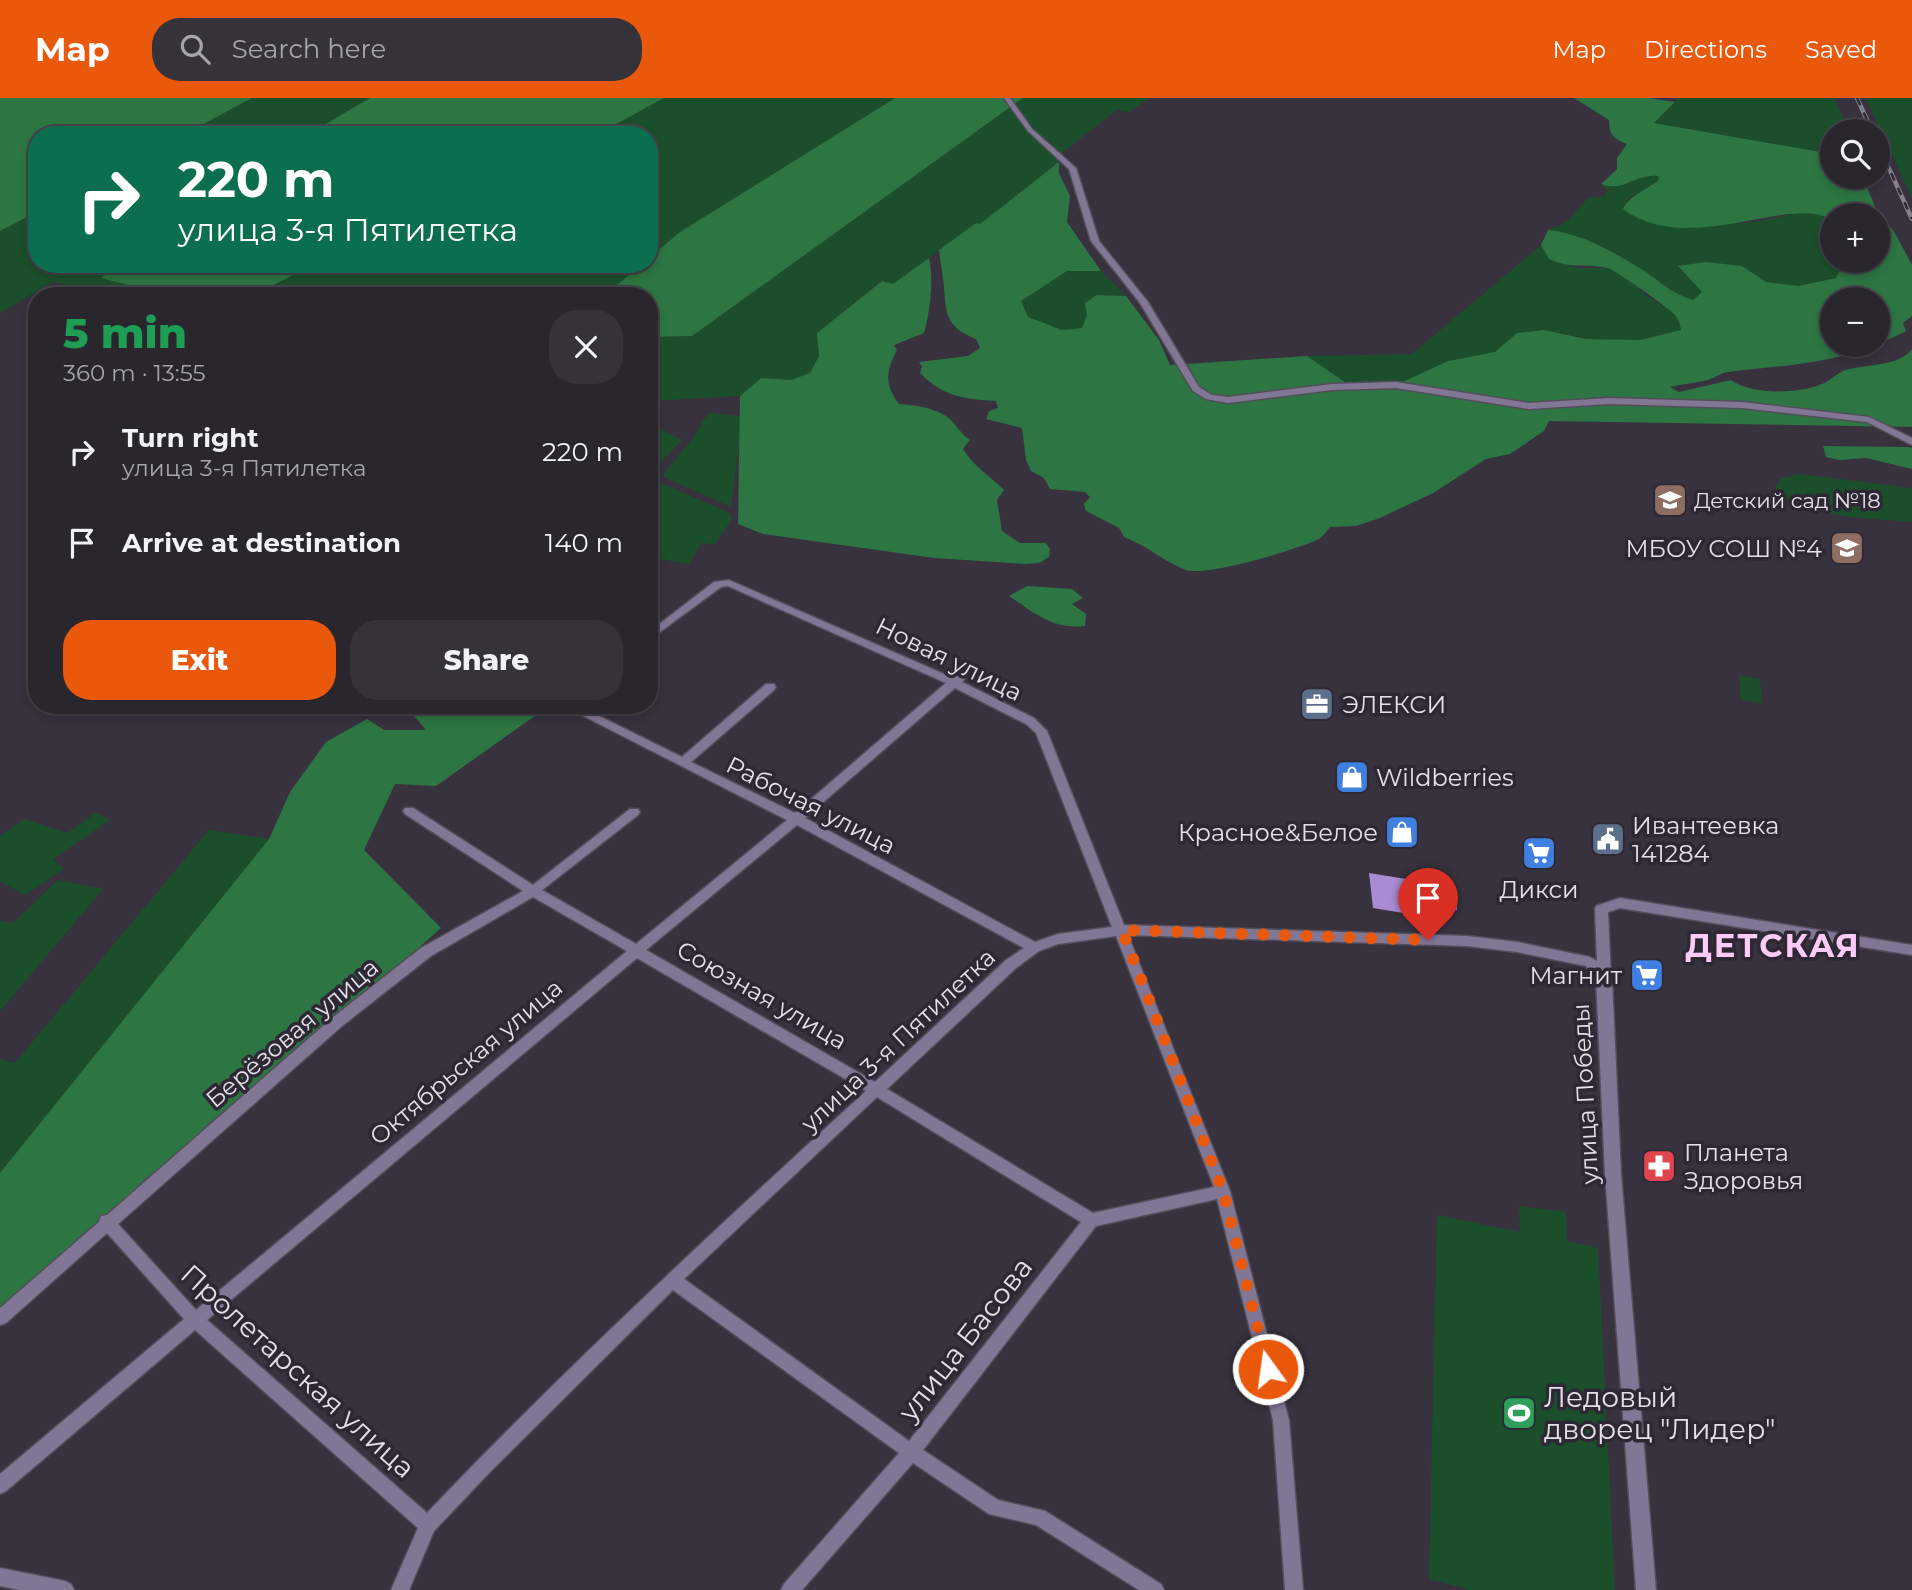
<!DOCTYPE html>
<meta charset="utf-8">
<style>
body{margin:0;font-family:Montserrat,sans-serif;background:#35323a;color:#f1f3f6;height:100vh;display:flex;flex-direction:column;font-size:26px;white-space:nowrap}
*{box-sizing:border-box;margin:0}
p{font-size:23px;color:#a5a5aa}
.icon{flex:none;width:38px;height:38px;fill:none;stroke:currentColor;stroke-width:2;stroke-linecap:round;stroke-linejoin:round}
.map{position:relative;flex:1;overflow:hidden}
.details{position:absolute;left:28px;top:189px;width:630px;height:427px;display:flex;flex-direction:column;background:#29262e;border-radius:28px;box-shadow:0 4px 10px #0003,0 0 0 2px #45434a}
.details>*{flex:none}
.banner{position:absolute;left:28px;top:28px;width:630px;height:147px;border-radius:28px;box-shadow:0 4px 10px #0003,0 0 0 2px #45434a;background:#0b6e4f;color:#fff;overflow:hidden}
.tools{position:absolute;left:1820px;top:21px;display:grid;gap:14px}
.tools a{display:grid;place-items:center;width:70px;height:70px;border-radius:50%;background:#29262e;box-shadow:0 4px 10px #0003,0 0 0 2px #45434a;font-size:35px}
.pin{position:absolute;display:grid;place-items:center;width:60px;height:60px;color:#fff;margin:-72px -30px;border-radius:50% 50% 50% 0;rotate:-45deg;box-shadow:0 0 7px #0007}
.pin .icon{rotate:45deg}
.me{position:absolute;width:77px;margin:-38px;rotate:346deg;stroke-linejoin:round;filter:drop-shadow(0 0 5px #0008)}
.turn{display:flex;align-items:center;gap:24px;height:147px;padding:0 35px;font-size:32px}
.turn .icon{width:91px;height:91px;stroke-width:2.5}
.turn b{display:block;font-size:49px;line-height:60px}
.round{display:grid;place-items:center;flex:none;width:74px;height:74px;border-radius:28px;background:#35323a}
.headline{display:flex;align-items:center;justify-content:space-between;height:119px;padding:0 35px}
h1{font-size:42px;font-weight:800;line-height:52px;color:#1e9e55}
.primary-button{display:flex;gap:14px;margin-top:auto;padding:14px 35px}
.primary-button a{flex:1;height:80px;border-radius:28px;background:#ea580c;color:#fff;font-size:28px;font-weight:800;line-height:80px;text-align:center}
.primary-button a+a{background:#35323a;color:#f1f3f6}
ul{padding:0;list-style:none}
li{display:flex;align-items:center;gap:21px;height:91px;padding:0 35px}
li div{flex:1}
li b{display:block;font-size:26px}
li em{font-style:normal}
header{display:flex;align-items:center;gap:42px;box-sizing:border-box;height:98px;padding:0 35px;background:#ea580c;color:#fff}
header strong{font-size:33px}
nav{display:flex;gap:38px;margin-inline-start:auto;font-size:24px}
.search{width:490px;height:63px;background:#35323a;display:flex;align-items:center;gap:18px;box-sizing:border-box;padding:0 24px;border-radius:28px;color:#a5a5aa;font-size:26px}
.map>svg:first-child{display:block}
.green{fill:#1b4f2b}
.forest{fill:#2d7543;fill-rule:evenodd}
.building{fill:#a98bd3}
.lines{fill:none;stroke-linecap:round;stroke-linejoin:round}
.minor-casing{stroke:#534e59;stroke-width:3}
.tertiary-casing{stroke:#534e59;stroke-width:3}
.minor{fill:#827695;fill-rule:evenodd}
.tertiary{fill:#827695;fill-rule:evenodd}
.rail-casing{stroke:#86828c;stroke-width:4.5}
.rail{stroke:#2d2834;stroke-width:2.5;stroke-dasharray:8;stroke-linecap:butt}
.route{stroke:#ea580c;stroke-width:12;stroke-dasharray:0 21.6}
.labels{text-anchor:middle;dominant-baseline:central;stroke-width:7;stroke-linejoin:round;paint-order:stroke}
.far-poi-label{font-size:21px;fill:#e3e0e8;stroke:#2d2834;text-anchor:start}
.poi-label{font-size:24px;fill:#e3e0e8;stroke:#2d2834;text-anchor:start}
.street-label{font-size:24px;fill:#e3e0e8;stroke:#2d2834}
.near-street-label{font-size:28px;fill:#e3e0e8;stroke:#2d2834}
.near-poi-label{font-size:28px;fill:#e3e0e8;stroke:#2d2834;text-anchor:start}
.district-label{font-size:32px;font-weight:bold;letter-spacing:2px;fill:#fecbf7;stroke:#2d2834}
</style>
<header>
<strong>Map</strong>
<div class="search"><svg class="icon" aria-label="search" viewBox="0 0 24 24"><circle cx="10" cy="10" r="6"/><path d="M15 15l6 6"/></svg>Search here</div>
<nav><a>Map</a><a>Directions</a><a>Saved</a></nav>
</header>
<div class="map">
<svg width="1912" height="1492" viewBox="0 0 1912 1492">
<rect width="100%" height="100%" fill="#37323e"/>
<path class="green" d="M252 0H370L307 37H183Z
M664 0H895L680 134 649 160V37H596Z
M1023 0H1149L1129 14 1117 12 1058 58 1059 64 980 126 976 125 893 187 881 183 817 235 819 258 810 275 791 282 761 280 740 298 649 303V239L692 238Z
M1679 0H1835L1848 33H1832V56L1653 25Z
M1866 0H1912V100Z
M1645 76 1658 77 1659 82 1627 102C1659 109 1710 124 1741 125 1769 126 1805 104 1832 122V163H1845L1837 180 1798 188 1766 184 1742 168 1678 169 1702 194 1693 202C1666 193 1660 182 1638 169 1610 152 1580 135 1548 132L1565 125 1588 100 1604 98 1608 93 1601 86C1617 92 1631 84 1645 76Z
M37 114V166H91L109 173 102 179 171 198H110L53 184 0 215V133Z
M1541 147 1549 161 1578 170H1607L1627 179 1644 196 1677 217 1681 232 1640 242 1586 241 1544 232 1517 235 1495 254 1448 263 1396 287H1349L1307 258 1412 256Z
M316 166H642L604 198H251Z
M1067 173H1101L1126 198 1097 197 1082 230 1062 232 1028 220 1021 203Z
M708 315 742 318 731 409 662 378 693 340Z
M652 327 682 342 662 363 649 362V329Z
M1800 376 1912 390V424C1875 420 1798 421 1775 390L1781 380Z
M656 383 730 415 732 421 715 446 701 445 689 466 654 460 649 465V392Z
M1739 577 1760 581 1762 605 1741 602Z
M96 715 110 722 53 761 64 771 25 797 0 783V738L24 721 67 735Z
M209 732 269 741 0 1075V961L15 965Z
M58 782 103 791 0 913V823L13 825Z
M1519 1108 1566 1114 1567 1143 1598 1150 1615 1492H1470L1429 1481 1437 1117 1520 1134Z"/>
<path class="forest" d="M0 0H252L183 37H37V114L0 133Z
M370 0H664L596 37H307Z
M895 0H1023L692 238 649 239V198H604L642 166H649V160L680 134Z
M1574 0H1649L1675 4 1654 25 1832 56V79H1863L1875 109 1895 135 1912 167V218L1903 225 1906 233C1843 266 1796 266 1728 274 1720 275 1715 280 1708 282 1696 285 1682 286 1670 289L1679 294 1731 282C1752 297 1797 296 1822 286 1830 283 1837 275 1846 272 1865 266 1899 269 1912 251V329L1549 323 1544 333 1510 356 1486 361 1433 395 1380 420 1356 428 1330 429C1327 433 1323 438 1319 441 1299 451 1205 479 1186 472 1164 464 1146 447 1124 439L1119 430 1086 413 1084 406 1090 399 1085 394 1050 391 1044 380 1031 373 1026 362 1022 330 986 321 989 313 998 310 996 303C965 301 943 299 920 275L922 269 919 264 968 258 980 250 976 241C941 227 947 212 943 180 942 171 940 162 939 152L976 125 980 126 1059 64V75L1070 98 1067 124 1101 173H1067L1021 203 1028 219 1062 232 1082 230 1087 217 1085 205 1097 197 1126 198 1159 242 1170 267 1307 258 1349 287H1396L1448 263 1495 254 1517 235 1544 232 1586 241 1640 242 1681 232C1680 227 1678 220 1675 217 1669 210 1615 172 1608 170 1586 165 1574 172 1549 161L1541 147 1548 132C1580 135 1610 152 1638 169 1660 182 1666 193 1693 202L1702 194 1678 168 1706 164 1742 168 1766 184 1798 188 1836 180 1845 163H1878V117H1832V122C1791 95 1689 160 1623 111 1629 98 1647 91 1659 82L1658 78C1636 75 1623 95 1601 86L1617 71V60L1627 46C1614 41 1609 37 1609 22ZM1832 201H1878V247H1832Z
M929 160C934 179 930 216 924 235L894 247 897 252C886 273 884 286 899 306 915 307 937 310 950 321 957 328 961 336 970 342L963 351C973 368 990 378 1004 392L997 402 1002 433 1020 445H1046L1050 451 1049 459 1039 465 1026 466 934 460 763 436 738 426 740 298 761 280 791 282 810 275 819 258 817 235 882 183 893 186Z
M91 166H316L251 198H171L101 180 108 173Z
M1823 348 1909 349 1912 350V371L1866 360 1839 362 1826 359Z
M1027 488 1072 491 1083 500 1072 506 1086 516 1085 528C1054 532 1034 515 1009 498Z
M405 607 549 608 436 688 395 686 364 752 441 830 0 1221V1075L269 741 290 694 326 644 367 621 384 632H426Z"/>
<path class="building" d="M1369 775 1456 789 1457 812 1434 808V820L1373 810Z"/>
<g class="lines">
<g class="minor-casing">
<path id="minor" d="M1004 0H1010L1032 31 1076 70 1099 143 1148 204 1199 289 1212 297 1228 299 1332 286 1396 284 1529 305 1609 300 1742 304 1869 319 1912 340V347L1867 324 1742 310 1609 306 1529 311 1396 290 1332 292 1228 305 1206 301 1193 293 1140 205 1091 143 1069 71 1028 33Z
M729 482 953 580 959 575H967L968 577 962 584 1034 620 1047 633 1124 827 1467 838 1517 844 1590 859 1597 863 1595 811 1596 808 1620 800 1912 847V857L1620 810 1608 814 1611 881 1609 885H1599L1586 868 1517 854 1467 848 1128 837 1230 1093 1289 1322 1303 1492H1285L1273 1322 1217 1101 1096 1128 923 1352 998 1402 1045 1413 1161 1486 1164 1492H1139L1036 1427 989 1416 913 1365 802 1492H781L784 1486 899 1355 673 1192 488 1376 434 1433 409 1492H391L418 1430 195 1232 6 1393 0 1396V1376L184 1221 107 1135 6 1225 0 1227V1210L99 1124 101 1118 107 1117 332 920 421 850 523 793 405 716 403 713 405 710H413L533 787 630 711H638L640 714 638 717 542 792 636 846 787 722 562 607H577L682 659 766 586H774L776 589 774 592 691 664 795 715 946 585 728 488 721 489 649 542V534L714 484ZM955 590 1026 626 1036 635 1112 829 1058 836 1035 844 805 720ZM797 727 1024 850 1006 862 875 984 646 852ZM533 799 627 853 196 1212 118 1126 342 928 431 858ZM1116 838 1214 1089 1093 1115 887 991 1016 870 1039 853 1058 846ZM637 860 866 993C717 1130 567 1268 427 1415L207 1222ZM877 999 1081 1124 909 1343 684 1181Z
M0 1470 65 1483 71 1486 74 1492H20L0 1488Z"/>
</g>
<g class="tertiary-casing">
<path id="tertiary" d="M1604 875 1609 877 1612 881 1621 1076 1656 1492H1636L1605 1076 1596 881 1599 877Z"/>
</g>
<use href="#minor" class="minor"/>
<use href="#tertiary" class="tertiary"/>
<g class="rail-casing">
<path id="rail" d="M1857 0 1872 33
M1878 46 1912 121"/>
</g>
<use href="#rail" class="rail"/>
</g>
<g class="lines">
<path class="route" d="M1268 1271 1223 1093 1122 832 1428 842"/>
</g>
<defs>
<g id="school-square" transform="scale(1.75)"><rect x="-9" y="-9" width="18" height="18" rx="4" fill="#8d6e63" stroke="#2d2834"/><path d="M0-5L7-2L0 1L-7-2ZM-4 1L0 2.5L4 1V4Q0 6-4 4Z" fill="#fff"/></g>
<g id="office-square" transform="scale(1.75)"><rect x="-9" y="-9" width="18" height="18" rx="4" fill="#5c6f8a" stroke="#2d2834"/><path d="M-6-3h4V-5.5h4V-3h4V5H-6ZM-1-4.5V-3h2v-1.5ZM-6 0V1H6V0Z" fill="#fff"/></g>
<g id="shop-square" transform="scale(1.75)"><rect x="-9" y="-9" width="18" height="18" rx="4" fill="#3f7fe0" stroke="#2d2834"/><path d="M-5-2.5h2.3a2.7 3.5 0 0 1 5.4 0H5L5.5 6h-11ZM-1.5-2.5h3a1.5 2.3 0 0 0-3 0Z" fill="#fff"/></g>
<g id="civic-square" transform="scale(1.75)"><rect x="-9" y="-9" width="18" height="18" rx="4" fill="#5c6f8a" stroke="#2d2834"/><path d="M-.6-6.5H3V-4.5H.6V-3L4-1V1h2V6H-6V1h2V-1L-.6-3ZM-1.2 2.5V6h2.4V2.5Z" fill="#fff"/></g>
<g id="supermarket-square" transform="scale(1.75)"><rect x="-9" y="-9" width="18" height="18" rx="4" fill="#3f7fe0" stroke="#2d2834"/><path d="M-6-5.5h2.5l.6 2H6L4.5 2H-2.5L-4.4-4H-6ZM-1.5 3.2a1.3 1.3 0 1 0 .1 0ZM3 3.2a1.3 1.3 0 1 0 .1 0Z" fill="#fff"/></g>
<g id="pharmacy-square" transform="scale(1.75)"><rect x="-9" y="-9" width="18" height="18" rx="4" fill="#e0444e" stroke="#2d2834"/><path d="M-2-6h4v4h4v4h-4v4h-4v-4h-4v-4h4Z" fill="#fff"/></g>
<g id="stadium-square" transform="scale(1.75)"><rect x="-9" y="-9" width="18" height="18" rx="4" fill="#2e9e5b" stroke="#2d2834"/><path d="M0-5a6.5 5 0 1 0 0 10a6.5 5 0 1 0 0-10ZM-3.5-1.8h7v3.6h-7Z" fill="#fff"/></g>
</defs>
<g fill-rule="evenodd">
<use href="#school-square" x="1670" y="402"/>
<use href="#school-square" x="1847" y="450"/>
<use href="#office-square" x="1317" y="606"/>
<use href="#shop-square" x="1352" y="679"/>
<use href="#shop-square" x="1402" y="734"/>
<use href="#civic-square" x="1608" y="741"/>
<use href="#supermarket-square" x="1539" y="755"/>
<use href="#supermarket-square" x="1647" y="877"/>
<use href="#pharmacy-square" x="1659" y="1068"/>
<use href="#stadium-square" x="1519" y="1315"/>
</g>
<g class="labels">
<g class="far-poi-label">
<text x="1694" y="402">Детский сад №18</text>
</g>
<g class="poi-label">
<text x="1822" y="450" text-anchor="end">МБОУ СОШ №4</text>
<text x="1342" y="606">ЭЛЕКСИ</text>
<text x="1376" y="679">Wildberries</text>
<text x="1632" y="727">Ивантеевка<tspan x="1632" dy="28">141284</tspan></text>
<text x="1378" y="734" text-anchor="end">Красное&amp;Белое</text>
<text x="1539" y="791" text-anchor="middle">Дикси</text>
<text x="1622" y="877" text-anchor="end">Магнит</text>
<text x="1684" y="1054">Планета<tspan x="1684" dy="28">Здоровья</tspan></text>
</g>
<g class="street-label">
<text transform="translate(949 561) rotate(26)">Новая улица</text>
<text transform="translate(811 707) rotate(27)">Рабочая улица</text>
<text transform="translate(762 897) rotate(30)">Союзная улица</text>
<text transform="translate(292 935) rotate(-40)">Берёзовая улица</text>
<text transform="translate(898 942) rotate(-43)">улица 3-я Пятилетка</text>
<text transform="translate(466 964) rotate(-40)">Октябрьская улица</text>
<text transform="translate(1585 996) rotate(-93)">улица Победы</text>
</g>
<g class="near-street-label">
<text transform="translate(965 1241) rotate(-52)">улица Басова</text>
<text transform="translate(298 1273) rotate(42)">Пролетарская улица</text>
</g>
<g class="near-poi-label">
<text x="1544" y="1299">Ледовый<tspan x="1544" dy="32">дворец "Лидер"</tspan></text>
</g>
<g class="district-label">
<text x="1773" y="847">ДЕТСКАЯ</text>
</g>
</g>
</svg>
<div class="tools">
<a><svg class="icon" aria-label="search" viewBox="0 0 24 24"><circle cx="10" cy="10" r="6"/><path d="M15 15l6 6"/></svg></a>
<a>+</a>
<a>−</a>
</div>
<div class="pin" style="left:1428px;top:842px;background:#d93025"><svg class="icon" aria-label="arrive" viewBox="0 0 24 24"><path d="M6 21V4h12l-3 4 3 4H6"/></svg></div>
<svg class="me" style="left:1268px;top:1271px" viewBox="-20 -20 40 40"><circle r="17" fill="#ea580c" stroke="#fff" stroke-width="3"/><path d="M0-11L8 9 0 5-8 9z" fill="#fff"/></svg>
<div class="banner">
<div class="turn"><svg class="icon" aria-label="right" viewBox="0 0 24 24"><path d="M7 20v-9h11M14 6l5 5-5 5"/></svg><div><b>220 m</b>улица 3-я Пятилетка</div></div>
</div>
<section class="details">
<div class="headline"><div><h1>5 min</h1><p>360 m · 13:55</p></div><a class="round"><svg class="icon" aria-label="close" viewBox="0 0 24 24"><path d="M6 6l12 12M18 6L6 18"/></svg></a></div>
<ul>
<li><svg class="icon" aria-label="right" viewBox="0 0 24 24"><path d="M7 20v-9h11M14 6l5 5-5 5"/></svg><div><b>Turn right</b><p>улица 3-я Пятилетка</p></div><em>220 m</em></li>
<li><svg class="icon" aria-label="arrive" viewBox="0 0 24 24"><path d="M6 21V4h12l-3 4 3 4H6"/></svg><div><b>Arrive at destination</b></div><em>140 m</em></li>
</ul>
<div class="primary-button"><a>Exit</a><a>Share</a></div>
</section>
</div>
